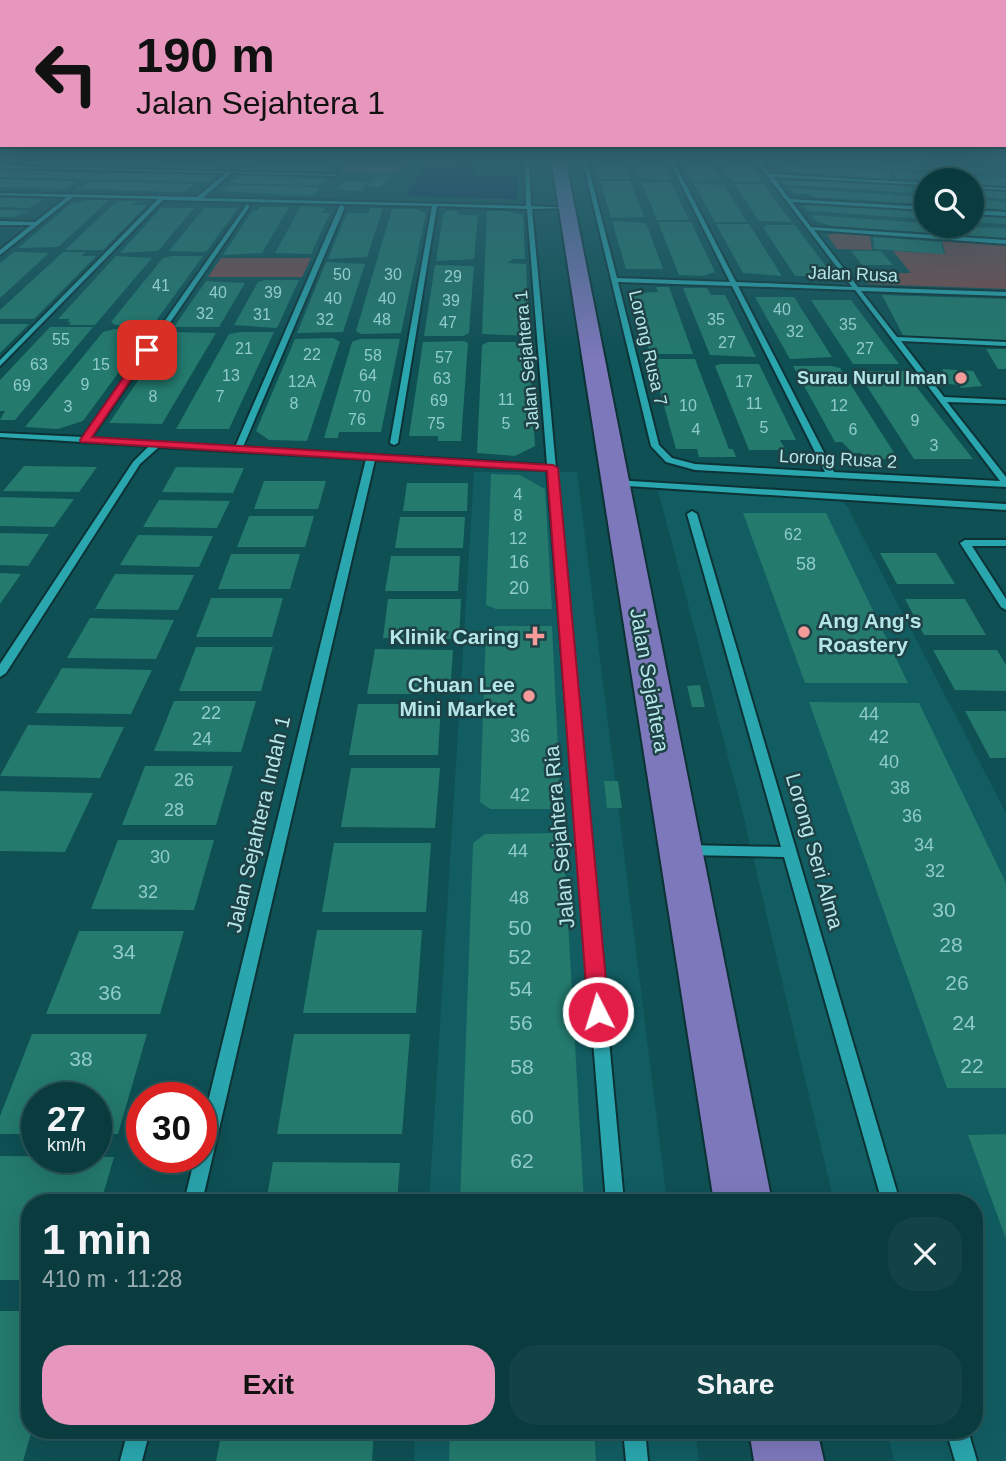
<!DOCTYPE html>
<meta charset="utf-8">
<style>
body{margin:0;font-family:Helvetica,sans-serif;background:#134346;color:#f1f3f6;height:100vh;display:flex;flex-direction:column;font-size:26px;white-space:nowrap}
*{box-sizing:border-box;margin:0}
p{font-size:23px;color:#99adb0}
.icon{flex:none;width:38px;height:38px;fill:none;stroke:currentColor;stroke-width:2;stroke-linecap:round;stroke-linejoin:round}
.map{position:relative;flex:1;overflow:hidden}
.drawer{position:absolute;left:21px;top:1194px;width:962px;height:245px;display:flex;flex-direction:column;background:#0a3c3f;border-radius:28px;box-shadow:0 7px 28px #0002,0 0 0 2px #2a5659}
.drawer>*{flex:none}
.guide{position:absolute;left:0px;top:0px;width:1006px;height:147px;box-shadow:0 7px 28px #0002,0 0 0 2px #2a5659;background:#e797bd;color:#111;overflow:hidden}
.controls{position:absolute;left:914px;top:168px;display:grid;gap:14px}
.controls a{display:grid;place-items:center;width:70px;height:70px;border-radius:50%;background:#0a3c3f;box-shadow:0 7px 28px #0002,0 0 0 2px #2a5659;font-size:35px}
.speed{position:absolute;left:21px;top:1082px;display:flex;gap:14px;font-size:35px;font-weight:700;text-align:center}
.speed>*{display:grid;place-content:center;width:91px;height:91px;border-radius:50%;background:#0a3c3f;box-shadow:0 7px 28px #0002,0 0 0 2px #2a5659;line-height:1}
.speed small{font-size:18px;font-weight:400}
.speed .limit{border:10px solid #d22;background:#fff;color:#111}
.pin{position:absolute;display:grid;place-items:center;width:60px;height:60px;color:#fff;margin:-30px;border-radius:14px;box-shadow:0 4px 10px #0006}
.me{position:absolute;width:77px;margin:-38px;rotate:355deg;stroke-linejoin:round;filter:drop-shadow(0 0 5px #0008)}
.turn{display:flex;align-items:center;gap:24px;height:147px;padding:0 21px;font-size:32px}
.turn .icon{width:91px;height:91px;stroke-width:2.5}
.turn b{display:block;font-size:49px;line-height:60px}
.round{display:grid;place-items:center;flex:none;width:74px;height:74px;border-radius:28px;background:#134346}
.headline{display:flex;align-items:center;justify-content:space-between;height:119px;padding:0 21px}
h1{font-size:42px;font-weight:700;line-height:52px}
.primary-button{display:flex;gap:14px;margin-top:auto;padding:14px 21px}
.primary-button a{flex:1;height:80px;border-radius:28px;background:#e797bd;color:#111;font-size:28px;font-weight:700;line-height:80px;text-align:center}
.primary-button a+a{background:#134346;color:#f1f3f6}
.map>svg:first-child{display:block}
.built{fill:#115d62}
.green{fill:#824a49}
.forest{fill:#a86362}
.water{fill:#0d2653}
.building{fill:#237a6d}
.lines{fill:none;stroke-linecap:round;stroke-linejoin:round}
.minor-casing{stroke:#0d3235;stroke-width:4}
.major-casing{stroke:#0d3235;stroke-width:4}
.minor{fill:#2aa6ae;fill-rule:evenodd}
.major{fill:#7d78bb;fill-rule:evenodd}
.route{fill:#e11d48;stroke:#92132f;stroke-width:2}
.poi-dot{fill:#f59b99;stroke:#1e4245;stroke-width:2.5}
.labels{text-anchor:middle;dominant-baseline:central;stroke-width:5;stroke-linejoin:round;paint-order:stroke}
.far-number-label{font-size:16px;fill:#90cbcb}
.far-street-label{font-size:18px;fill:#b4e6ea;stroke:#1e4245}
.far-poi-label{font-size:18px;font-weight:bold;fill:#b4e6ea;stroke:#1e4245;text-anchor:end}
.number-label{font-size:18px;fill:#90cbcb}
.poi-label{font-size:21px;font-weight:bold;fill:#b4e6ea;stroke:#1e4245;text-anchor:end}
.street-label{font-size:21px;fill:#b4e6ea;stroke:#1e4245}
.near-number-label{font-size:21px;fill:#90cbcb}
</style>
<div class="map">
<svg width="1006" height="1461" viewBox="0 0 1006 1461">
<rect width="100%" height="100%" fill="#0e5054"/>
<path class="built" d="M474 472H577L667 1202H429Z
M658 490 842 501 848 508 1006 813V1461H894L887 1430H975V1202H834L742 810Z
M415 1430H695L699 1461H414Z"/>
<path class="green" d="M837 233 870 235 872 250 837 249 827 235Z
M942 240 1006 244V289L869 284 860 273H911L893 251 945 254Z
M221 258H311L302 277H208Z"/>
<path class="forest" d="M347 164 403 165 397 173 341 172Z"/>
<path class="water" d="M389 158H507V166L385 164Z
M423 167H477L476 175 518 176 517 199 406 196Z"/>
<path class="building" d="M12 158 52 159 112 160 91 167 10 165 13 163 4 162Z
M593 158H622L630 179H599Z
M632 158H659L670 180 640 178Z
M679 158H706L720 180 692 181Z
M716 158H744L762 182H733Z
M764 158 873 160 874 167 767 161Z
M117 160 142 161 233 163 213 170 106 168Z
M880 160 986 166 992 174 880 168Z
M256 164H287L337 165 324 172 313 170 310 173 250 169Z
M785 165 890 171 891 179 792 173 784 171Z
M0 169 207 174 215 177 209 182 0 177Z
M895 171 1006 178V186L971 184V180L897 179Z
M239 175 316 177H328L321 184 315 185 229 183Z
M376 175 389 176 381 187H368Z
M0 179 72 181 75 183 64 189 0 187Z
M810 179 912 185 913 193 786 185 784 182Z
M344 181 367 182 361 191 337 190Z
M600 181H630L644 217 611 218Z
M94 182H99L194 184 184 192 74 189Z
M671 182 684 210 689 220H657L642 183Z
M694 184 724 185 747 222H715Z
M734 184H763L792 222 759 221Z
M230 185 315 187 319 189 313 196 223 191Z
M789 188 926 197V204L812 197 811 194 793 193Z
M971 189 1006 191V199L971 196Z
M0 198H20L43 199 29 208 0 207Z
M144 199 152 201 137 202 133 205H147L103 250H65L117 201Z
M971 199 1006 202V210L971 207Z
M88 200H109L58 247 18 248 72 203Z
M813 203 926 211V219L808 211 803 206Z
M301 206 320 207 325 208 322 213H330L311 254 275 253Z
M260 207H289L262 253 223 255 252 211H257Z
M161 208H194L158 251 120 253Z
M204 208H238L206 252 169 251Z
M370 208H383L367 257 328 259 347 213H369Z
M392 209H415L426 213 401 333 361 334 356 331Z
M0 210H12L29 211 14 217H0Z
M446 211H458V215H478L474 259 436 261 443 215Z
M487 211H507L523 215 525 259H513L507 263 526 264 529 336 482 334Z
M971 214 1006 216V224L971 222Z
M811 215 926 223V226L1006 228V238L831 226 816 221Z
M612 221 646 223 663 269H626Z
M658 222H691L715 272 703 276 679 275Z
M716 224H749L782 276 743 273Z
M767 225H795L833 276H795L763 227Z
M873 237 941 242 944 254 874 249Z
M851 251H881L893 265H862Z
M14 252 49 253 0 298V263Z
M63 252H86L81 256H96L34 319H0V310Z
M116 256 152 258 95 325H69L71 322H67L70 319H58Z
M172 256H203L153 325H115L111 322 163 258Z
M326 262 365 264 343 332 297 333Z
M435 265 474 266 469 333 463 336H424Z
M265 280H299L277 328 234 325 258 282Z
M206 281 245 283 219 327H174Z
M656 287H669L693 354H650L633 293 658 292Z
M683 288H707L711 295H725L756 357 710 355Z
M882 295 1006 299V341L904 337Z
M755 297H794L832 357 790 359Z
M811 300H851L899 364H853Z
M0 324H29L0 353Z
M50 327H93L15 420H0L5 411H0V380Z
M115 329 150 330 83 421 58 429 25 427 103 332Z
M171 332 216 333 162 424 109 423Z
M240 332H274L229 429H176L229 334Z
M333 338 340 342 307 441 269 440 256 431 295 339Z
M360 339H400L381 432H339L338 438H324L352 342Z
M464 341 468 343 461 441H438V436H409L423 342Z
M488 342H529L535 446 515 456 477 453 482 345Z
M986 349H1006V369H998Z
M651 359H695L729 449H733L736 457H699L697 449H676Z
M720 364H759L796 440H780L786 450H749L715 366Z
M793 366H832L840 368 898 459H865L861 453H853L842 442H835Z
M942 369 973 371 982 386 961 388 959 385 949 384Z
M857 371H904L973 459H914Z
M24 466 97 467 79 492 3 491Z
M176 467 244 468 233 493 162 492Z
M491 474 520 475 545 489 552 609H496L486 605Z
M264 481H326L318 509H254Z
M407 483H468L467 511H403Z
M0 497 74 499 54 527 0 526Z
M159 500 230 501 217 528 143 527Z
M743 513H826L908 683H805Z
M249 516H314L305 547H237Z
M400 517H465L463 548H395Z
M0 533 49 534 28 566 0 565Z
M138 535 213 536 199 567 120 565Z
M880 553H936L955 584H897Z
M231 554H300L290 589H218Z
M391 556H460L458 591H385Z
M0 573 21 574 0 604Z
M115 574 194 575 178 610 95 609Z
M211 598H283L272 637H196Z
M388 599H461L459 639 383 638Z
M905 599H965L986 635H924Z
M90 618 174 620 156 659 67 658Z
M497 626H552L561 809H490L480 802 486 630Z
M196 647H273L261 691H179Z
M375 649 453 650 450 694H367Z
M933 650H997L1006 665V691L955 690Z
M62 668 152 670 131 714 36 713Z
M700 685 705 707H692L687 686Z
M174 701H256L241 752 154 751Z
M809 702 919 703 1006 883V1088H947Z
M358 704H441L438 755H349Z
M965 711H1006V758H990Z
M28 725 124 727 100 778 0 776Z
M145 766H233L216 825H122Z
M351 768H440L435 828 341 827Z
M604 781H618L622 808H607Z
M0 791 93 793 65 852 0 851Z
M563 833 584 1202H460L473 843 485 834Z
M118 840H214L194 910 91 909Z
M334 843H431L426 912H322Z
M317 930H422L416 1013H303Z
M79 931H184L160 1014H46Z
M32 1034H147L118 1134H96V1097H37V1134H0V1116Z
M294 1034H410L402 1134H277Z
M1006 1134V1239L968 1135Z
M0 1156 114 1157 101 1202H30V1280H0Z
M273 1162 400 1163 397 1202H266Z
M0 1311H30V1430H32L23 1461H0Z
M222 1430H374L372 1461H216Z
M450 1430H594L596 1461H449Z"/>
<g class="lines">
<g class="minor-casing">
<path id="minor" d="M525 158H529L531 206 569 208 532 209 624 1202H606L547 470 375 460 202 1202H184L195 1157H201V1130L366 459 159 447 140 464 6 673 0 677V664L133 462 149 446 0 437V433L83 437 247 204 250 206 91 438 235 447 339 207 342 205 345 207 243 447 547 465 527 209 437 206 398 443 394 445 390 443 432 206 163 200 0 366V360L158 199 73 197 0 255V250L31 225H0V221L35 222 67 197 0 195V193L197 197 226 173 0 168V166L334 174 336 176 231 173 203 198 526 206Z
M582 158H586L617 278 730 282 668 158H672L736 282 852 287 754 158H758L770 174 926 183V185L773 177 790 199 926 207V210L792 202 811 227 1006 240V244L814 230 858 287 1006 292V296L861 291 897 337 1006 342V346L901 341 944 397 1006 400V404L947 402 1006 477V487L695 470 666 462 651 446ZM618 282 732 286 825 472 695 464 672 458 659 445ZM738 286 855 290 1000 481 834 472Z
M874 158 1006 164V166L876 159Z
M971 186 1006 188V190L971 188Z
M971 210 1006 212V216L971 214Z
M615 480 1006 504V510L612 485 611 483Z
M692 511 697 514 900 1202H882L784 857 687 855 682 854 680 850 682 846 687 845 781 847 687 514Z
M965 540H1006V546H972L1006 599V610L1001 607 960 543Z
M128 1430H150L142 1461H120Z
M623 1430H645L648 1461H626Z
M946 1430H968L977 1461H955Z"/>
</g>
<g class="major-casing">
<path id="major" d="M551 158H565L772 1202H714Z
M749 1430H817L824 1461H754Z"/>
</g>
<use href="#minor" class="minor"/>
<use href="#major" class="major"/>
</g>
<linearGradient id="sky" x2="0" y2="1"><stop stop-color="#082c2e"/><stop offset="0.44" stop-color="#306472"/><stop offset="1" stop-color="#306472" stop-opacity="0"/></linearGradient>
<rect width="1006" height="362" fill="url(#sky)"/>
<path class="route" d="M144 348 151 350 92 437 553 465 558 468 609 1012 606 1018 598 1021 591 1018 588 1012 547 471 81 442 80 440Z"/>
<g class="poi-dot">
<circle cx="961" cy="378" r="7"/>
<circle cx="804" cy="632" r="7"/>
<path d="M531.5 625.5h7v7h7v7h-7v7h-7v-7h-7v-7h7z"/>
<circle cx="529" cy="696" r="7"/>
</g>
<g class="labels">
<g class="far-number-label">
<text x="342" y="274">50</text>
<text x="393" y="274">30</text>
<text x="453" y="276">29</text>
<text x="161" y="285">41</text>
<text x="218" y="292">40</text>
<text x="273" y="292">39</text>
<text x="333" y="298">40</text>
<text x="387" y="298">40</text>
<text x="451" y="300">39</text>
<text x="782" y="309">40</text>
<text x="205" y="313">32</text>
<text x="262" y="314">31</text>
<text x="325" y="319">32</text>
<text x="382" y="319">48</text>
<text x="716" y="319">35</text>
<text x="448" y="322">47</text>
<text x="848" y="324">35</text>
<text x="795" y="331">32</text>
<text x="61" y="339">55</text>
<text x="727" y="342">27</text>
<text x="244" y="348">21</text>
<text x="865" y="348">27</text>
<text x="312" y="354">22</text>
<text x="373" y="355">58</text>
<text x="444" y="357">57</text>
<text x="39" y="364">63</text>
<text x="101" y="364">15</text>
<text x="231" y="375">13</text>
<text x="368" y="375">64</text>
<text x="442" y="378">63</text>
<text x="302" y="381">12A</text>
<text x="744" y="381">17</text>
<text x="85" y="384">9</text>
<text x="22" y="385">69</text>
<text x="153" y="396">8</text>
<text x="220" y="396">7</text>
<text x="362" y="396">70</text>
<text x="506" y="399">11</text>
<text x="439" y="400">69</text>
<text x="294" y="403">8</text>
<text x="754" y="403">11</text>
<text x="688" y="405">10</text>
<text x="839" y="405">12</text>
<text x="68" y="406">3</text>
<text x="357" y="419">76</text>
<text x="915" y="420">9</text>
<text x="436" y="423">75</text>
<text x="506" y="423">5</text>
<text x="764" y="427">5</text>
<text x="696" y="429">4</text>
<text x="853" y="429">6</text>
<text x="934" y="445">3</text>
<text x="518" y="494">4</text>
<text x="518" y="515">8</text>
<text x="793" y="534">62</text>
<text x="518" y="538">12</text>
</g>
<g class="far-street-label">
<text transform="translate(853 274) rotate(2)">Jalan Rusa</text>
<text transform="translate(648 348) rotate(77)">Lorong Rusa 7</text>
<text transform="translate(527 360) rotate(-95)">Jalan Sejahtera 1</text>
<text transform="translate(838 459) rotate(3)">Lorong Rusa 2</text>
</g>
<g class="far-poi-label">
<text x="947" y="378">Surau Nurul Iman</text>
</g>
<g class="number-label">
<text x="519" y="562">16</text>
<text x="806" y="564">58</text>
<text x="519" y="588">20</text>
<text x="211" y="713">22</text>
<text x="869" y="714">44</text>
<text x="520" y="736">36</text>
<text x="879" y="737">42</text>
<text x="202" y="739">24</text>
<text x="889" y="762">40</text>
<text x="184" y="780">26</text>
<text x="900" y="788">38</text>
<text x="520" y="795">42</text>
<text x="174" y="810">28</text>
<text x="912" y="816">36</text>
<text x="924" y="845">34</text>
<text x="518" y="851">44</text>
<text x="160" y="857">30</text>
<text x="935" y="871">32</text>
<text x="148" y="892">32</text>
<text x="519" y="898">48</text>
</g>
<g class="poi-label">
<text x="818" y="620" text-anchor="start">Ang Ang's<tspan x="818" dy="24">Roastery</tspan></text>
<text x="519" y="636">Klinik Caring</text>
<text x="515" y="684">Chuan Lee<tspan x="515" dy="24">Mini Market</tspan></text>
</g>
<g class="street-label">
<text transform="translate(650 680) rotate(80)">Jalan Sejahtera</text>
<text transform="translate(258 824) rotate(-77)">Jalan Sejahtera Indah 1</text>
<text transform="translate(559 837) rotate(-95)">Jalan Sejahtera Ria</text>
<text transform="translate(815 851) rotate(74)">Lorong Seri Alma</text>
</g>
<g class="near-number-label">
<text x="944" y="909">30</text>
<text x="520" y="927">50</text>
<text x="951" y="944">28</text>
<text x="124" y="951">34</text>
<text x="520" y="956">52</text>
<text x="957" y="982">26</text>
<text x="521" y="988">54</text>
<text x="110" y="992">36</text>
<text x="521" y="1022">56</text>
<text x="964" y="1022">24</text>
<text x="81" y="1058">38</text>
<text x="972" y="1065">22</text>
<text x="522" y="1066">58</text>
<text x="522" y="1116">60</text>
<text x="522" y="1160">62</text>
</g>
</g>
</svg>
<div class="controls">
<a><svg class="icon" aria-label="search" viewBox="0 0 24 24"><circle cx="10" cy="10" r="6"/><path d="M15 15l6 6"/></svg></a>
</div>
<div class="speed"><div>27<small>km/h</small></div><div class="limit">30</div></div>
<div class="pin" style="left:147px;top:350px;background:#d93025"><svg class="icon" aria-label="arrive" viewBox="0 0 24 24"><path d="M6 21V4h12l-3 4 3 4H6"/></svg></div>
<svg class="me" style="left:598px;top:1012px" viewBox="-20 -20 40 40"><circle r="17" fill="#e11d48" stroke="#fff" stroke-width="3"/><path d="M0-11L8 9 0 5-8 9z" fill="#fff"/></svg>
<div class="guide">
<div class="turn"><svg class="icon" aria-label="left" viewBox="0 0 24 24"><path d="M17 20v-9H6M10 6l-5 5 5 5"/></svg><div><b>190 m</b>Jalan Sejahtera 1</div></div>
</div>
<section class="drawer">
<div class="headline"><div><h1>1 min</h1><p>410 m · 11:28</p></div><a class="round"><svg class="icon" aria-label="close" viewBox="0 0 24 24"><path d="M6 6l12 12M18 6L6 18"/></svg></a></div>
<div class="primary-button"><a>Exit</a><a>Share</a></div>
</section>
</div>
